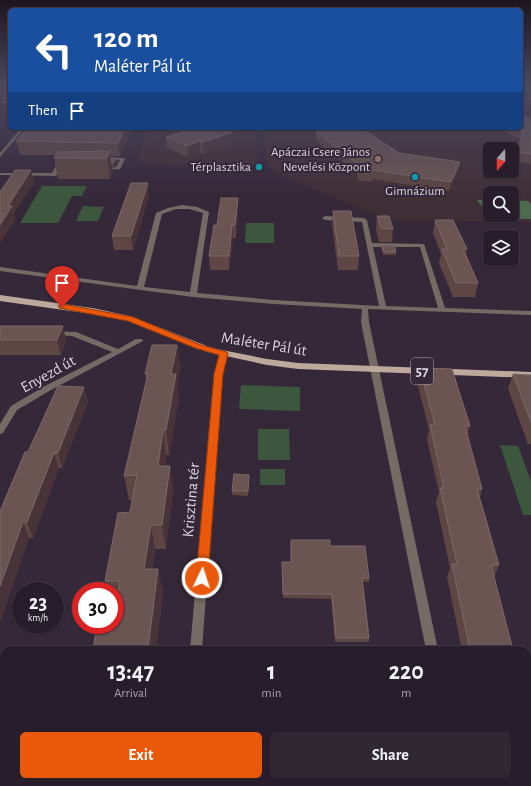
<!DOCTYPE html>
<meta charset="utf-8">
<style>
body{margin:0;font-family:"Alegreya Sans",sans-serif;background:#302733;color:#f1f3f6;height:100vh;display:flex;flex-direction:column;font-size:15px;white-space:nowrap}
*{box-sizing:border-box;margin:0}
p{font-size:13px;color:#a5a2a9}
.icon{flex:none;width:22px;height:22px;fill:none;stroke:currentColor;stroke-width:2;stroke-linecap:round;stroke-linejoin:round}
.map{position:relative;flex:1;overflow:hidden}
.side{position:absolute;left:0px;top:646px;width:531px;height:140px;display:flex;flex-direction:column;background:#281e2b;border-radius:12px 12px 0 0;box-shadow:0 1px 3px #0004,0 0 0 1px #443c47}
.side>*{flex:none}
.top-card{position:absolute;left:8px;top:8px;width:515px;height:122px;border-radius:6px;box-shadow:0 1px 3px #0004,0 0 0 1px #443c47;background:#1a4fa0;color:#fff;overflow:hidden}
.needle{width:26px;rotate:200deg}
.controls{position:absolute;left:483px;top:142px;display:grid;gap:8px}
.controls a{display:grid;place-items:center;width:36px;height:36px;border-radius:6px;background:#281e2b;box-shadow:0 1px 3px #0004,0 0 0 1px #443c47;font-size:20px}
.speed{position:absolute;left:12px;top:582px;display:flex;gap:8px;font-size:20px;font-weight:700;text-align:center}
.speed>*{display:grid;place-content:center;width:52px;height:52px;border-radius:50%;background:#281e2b;box-shadow:0 1px 3px #0004,0 0 0 1px #443c47;line-height:1}
.speed small{font-size:10px;font-weight:400}
.speed .limit{border:6px solid #d22;background:#fff;color:#111}
.pin{position:absolute;display:grid;place-items:center;width:34px;height:34px;color:#fff;margin:-41px -17px;border-radius:50% 50% 50% 0;rotate:-45deg;box-shadow:0 0 4px #0007}
.pin .icon{rotate:45deg}
.me{position:absolute;width:44px;margin:-22px;rotate:4deg;stroke-linejoin:round;filter:drop-shadow(0 0 3px #0008)}
.turn{display:flex;align-items:center;gap:14px;height:84px;padding:0 20px;font-size:18px}
.turn .icon{width:52px;height:52px;stroke-width:2.5}
.turn b{display:block;font-size:28px;line-height:34px}
.then{display:flex;align-items:center;height:38px;padding:0 20px;background:#0003;gap:8px;font-size:15px}
.eta{display:flex;justify-content:space-evenly;align-items:center;height:68px;text-align:center}
.eta b{font-size:24px;font-weight:700;line-height:28px}
.action{display:flex;gap:8px;margin-top:auto;padding:8px 20px}
.action a{flex:1;height:46px;border-radius:6px;background:#ea580c;color:#fff;font-size:16px;font-weight:700;line-height:46px;text-align:center}
.action a+a{background:#302733;color:#f1f3f6}
.map>svg:first-child{display:block}
.education{fill:#412f37;fill-rule:evenodd}
.green{fill:#3c573e}
.forest{fill:#4c6b4e}
.lines{fill:none;stroke-linecap:round;stroke-linejoin:round}
.minor{fill:#756b65;fill-rule:evenodd}
.tertiary{fill:#756b65;fill-rule:evenodd}
.primary{fill:#bda89c;fill-rule:evenodd}
.wall{fill:#5d4643}
.shaded-wall{fill:#473338}
.building{fill:#6a5553;stroke:#7c6969}
.route{fill:#ea580c;stroke:#983908}
.education-dot{fill:#8d6e63;stroke:#352839;stroke-width:1.5}
.culture-dot{fill:#0f9aa8;stroke:#352839;stroke-width:1.5}
.labels{text-anchor:middle;dominant-baseline:central;stroke-width:4;stroke-linejoin:round;paint-order:stroke}
.far-poi-label{font-size:13px;fill:#dbd3de;stroke:#352839;text-anchor:end}
.shield{fill:#352839;stroke:#a9a0ac;stroke-width:1}
.shield-label{font-size:15px;font-weight:bold;fill:#dbd3de}
.street-label{font-size:16px;fill:#dbd3de;stroke:#352839}
</style>
<div class="map">
<svg width="531" height="786" viewBox="0 0 531 786">
<rect width="100%" height="100%" fill="#352839"/>
<path class="education" d="M521 99 531 101V222L396 220 367 211 275 173 267 166 263 128H521ZM490 149H512V171H490ZM490 193H512V215H490Z
M149 128H256L258 162 247 165 148 164 137 158Z"/>
<path class="green" d="M42 186H87L82 196H72L58 223H20Z
M83 206 104 207 98 221H76Z
M246 223H274V243H245Z
M241 385 300 387V411L239 409Z
M258 429H289L290 460H258Z
M500 445 518 446 531 481V515H523Z
M260 469H285V485H260Z"/>
<path class="forest" d="M477 200H490V215H512V200L528 201 531 204V219L491 218Z"/>
<g class="lines">
<path class="minor" d="M521 96 531 98V100L521 98Z
M0 101H10V103H0Z
M99 157 123 158 125 159 120 169 103 170 101 169V168L116 167 120 160 101 159H99Z
M60 159 64 160 56 176 0 175V173H52Z
M182 205 197 207 209 212 197 293 274 300 379 306 362 222 325 220 322 218 325 216 364 218 367 220 372 243 424 244 445 308 531 311V315L368 309 369 322 438 650H426L361 322 362 309 274 304 193 297 0 271V267L137 286 156 213 168 208ZM176 209H189L203 213 190 292 144 287 162 214ZM373 247H420L438 308 386 306Z
M50 331 76 332 118 349 136 339H142L143 341 51 390 17 410 3 433 0 434V424L11 406 45 386 112 352 72 336 50 335 49 333Z
M221 352H227L228 354 222 374 202 650H190L214 374Z
M527 763H531V777H527Z"/>
<path class="tertiary" d="M21 128H25L0 157V153Z"/>
<path class="primary" d="M0 295 92 308 130 316 212 348 267 359 298 363 531 372V378L298 369 267 365 207 352 128 321 92 314 0 301Z"/>
</g>
<path class="wall" d="M0 85H10V96L7 100H1L2 104 0 107Z
M529 85H531V97L529 96 530 93 527 92Z
M531 119V164L514 161 521 140 498 128H521Z
M133 128 120 156H111V158H117L118 161 114 166H113V172L110 179H58L54 158 56 155H20L16 141Z
M316 132 371 134 399 153 460 162 458 171 449 191 372 179 371 182 358 180 357 173 316 140Z
M166 137 241 138 233 141V143L204 154 200 153 188 157 167 148Z
M149 196 133 250H114L112 236Z
M238 211 236 238H233L229 270H210L209 256 217 225Z
M333 211 359 256 358 270H338L332 224Z
M377 216 393 229 392 242H379L376 229Z
M435 220 467 249 466 255 478 283 475 297H453L439 263 441 254 433 233Z
M382 245 396 252V255H383L381 248Z
M0 326H63L66 341 61 355H0Z
M177 345 180 369 177 383 179 398 169 455H166L165 466H170L173 491 166 549H155L152 569H158L163 593 156 650H93L111 632 116 605H115V591H107L105 581 130 512 133 500H129L124 476 146 381 145 374Z
M420 368 470 426 467 436 482 489 480 497 499 565 494 577 513 650H462L447 577 450 568 436 502 439 492 427 439 429 430 417 382Z
M513 374 531 375V444H528L508 389Z
M84 387 88 402 62 468H59L33 538H29L0 622 28 452Z
M249 479 248 496 232 495V491Z
M291 540 330 546 369 578V582H362L369 638V642H335L331 599 283 598 282 562H291Z
M527 686H531V746H527Z"/>
<path class="shaded-wall" d="M3 85H10V96L7 100Z
M0 95 2 104 0 107Z
M125 128H133L120 156 118 143Z
M236 128H240L241 138 233 141V143L204 154 203 142 229 130Z
M370 128H376L366 140 367 132Z
M199 141 200 153 188 157 187 146Z
M110 151 113 172 110 179 107 158Z
M117 158 118 161 114 166 113 163Z
M460 162 458 171 449 191 451 182Z
M31 170 34 183 14 214 16 219 0 244V225L8 206Z
M148 183 149 196 133 250 131 236Z
M238 198V211L236 238 235 225Z
M232 225 233 238 229 270V256Z
M63 326 66 341 61 355 57 340Z
M177 345 180 369 177 383 179 398 169 455 166 430 171 374Z
M84 387 88 402 62 468 58 453Z
M163 430 166 455 161 491 158 466Z
M54 453 59 468 33 538 27 522Z
M170 466 173 491 166 549 162 525Z
M23 522 29 538 0 622V586Z
M151 525 155 549 149 593 144 569Z
M158 569 163 593 156 650H148V649Z
M84 782H96V786H83Z"/>
<path class="building" d="M521 114 531 119V154L517 152 523 132 516 128H521Z
M27 128H125L118 143 16 141Z
M194 128H236L229 130 233 132 203 142 199 141 187 146 166 137Z
M320 128H370L367 132 399 153 460 162 451 182 373 170 372 172 359 171 358 164 316 132Z
M110 151 107 158H54L58 152Z
M111 158H117L113 163H112Z
M15 170H31L8 206H12L0 225V192Z
M131 183H148L131 236H112Z
M221 198H238L235 225H232L229 256H209L214 225H217Z
M333 211H351L359 256H339Z
M377 216H389L393 229 381 228Z
M435 220H453L467 249H463L478 283H456L442 249H447Z
M382 245H394L396 252H384Z
M0 326H63L57 340H0Z
M152 345H177L171 374H176L166 430H163L158 466H170L162 525H151L144 569H158L148 649 134 648V650H93L96 631 111 632 112 625H115V610L120 581H105L118 513 130 512 137 475 124 476 148 374H145Z
M420 368 452 369 470 426H465L482 489H477L499 565H491L513 650H470L452 564H457L440 488H444L430 425H435Z
M513 374 531 375V422Z
M58 386 84 387 58 453H54L27 522H23L0 586V511L25 452H28Z
M234 474 249 475 248 491H232Z
M291 540H330V546H365L369 578H362L369 638H336L332 594H283L282 562H291Z
M527 686H531V734H527Z
M4 763V782H84L83 786H0V777Z"/>
<linearGradient id="sky" x2="0" y2="1"><stop stop-color="#1d161f"/><stop offset="0.44" stop-color="#4b485f"/><stop offset="1" stop-color="#4b485f" stop-opacity="0"/></linearGradient>
<rect width="531" height="195" fill="url(#sky)"/>
<path class="route" d="M62 304 133 317 201 345 227 352 228 354 223 374 208 578 207 581 202 583 198 581 196 578 214 374 219 355 195 348 128 321 59 308V305Z"/>
<circle class="education-dot" cx="378" cy="159" r="4"/>
<g class="culture-dot">
<circle cx="259" cy="167" r="4"/>
<circle cx="415" cy="177" r="4"/>
</g>
<g class="labels">
<g class="far-poi-label">
<text x="370" y="152">Apáczai Csere János<tspan x="370" dy="15">Nevelési Központ</tspan></text>
<text x="251" y="167">Térplasztika</text>
<text x="415" y="191" text-anchor="middle">Gimnázium</text>
</g>
<rect class="shield" x="411" y="358" width="22" height="26" rx="3"/>
<g class="shield-label">
<text x="422" y="371">57</text>
</g>
<g class="street-label">
<text transform="translate(264 344) rotate(9)">Maléter Pál út</text>
<text transform="translate(48 374) rotate(-29)">Enyezd út</text>
<text transform="translate(191 500) rotate(-85)">Krisztina tér</text>
</g>
</g>
</svg>
<div class="controls">
<a><svg class="needle" viewBox="-14 -14 28 28"><path d="M0-13l5 13h-10z" fill="#e53935"/><path d="M0 13l5-13h-10z" fill="#a5a2a9"/></svg></a>
<a><svg class="icon" aria-label="search" viewBox="0 0 24 24"><circle cx="10" cy="10" r="6"/><path d="M15 15l6 6"/></svg></a>
<a><svg class="icon" aria-label="layers" viewBox="0 0 24 24"><path d="M12 4l9 5-9 5-9-5zM3 14l9 5 9-5"/></svg></a>
</div>
<div class="speed"><div>23<small>km/h</small></div><div class="limit">30</div></div>
<div class="pin" style="left:62px;top:307px;background:#d93025"><svg class="icon" aria-label="arrive" viewBox="0 0 24 24"><path d="M6 21V4h12l-3 4 3 4H6"/></svg></div>
<svg class="me" style="left:202px;top:578px" viewBox="-20 -20 40 40"><circle r="17" fill="#ea580c" stroke="#fff" stroke-width="3"/><path d="M0-11L8 9 0 5-8 9z" fill="#fff"/></svg>
<div class="top-card">
<div class="turn"><svg class="icon" aria-label="left" viewBox="0 0 24 24"><path d="M17 20v-9H6M10 6l-5 5 5 5"/></svg><div><b>120 m</b>Maléter Pál út</div></div>
<div class="then">Then<svg class="icon" aria-label="arrive" viewBox="0 0 24 24"><path d="M6 21V4h12l-3 4 3 4H6"/></svg></div>
</div>
<section class="side">
<div class="eta">
<div><b>13:47</b><p>Arrival</p></div>
<div><b>1</b><p>min</p></div>
<div><b>220</b><p>m</p></div>
</div>
<div class="action"><a>Exit</a><a>Share</a></div>
</section>
</div>
